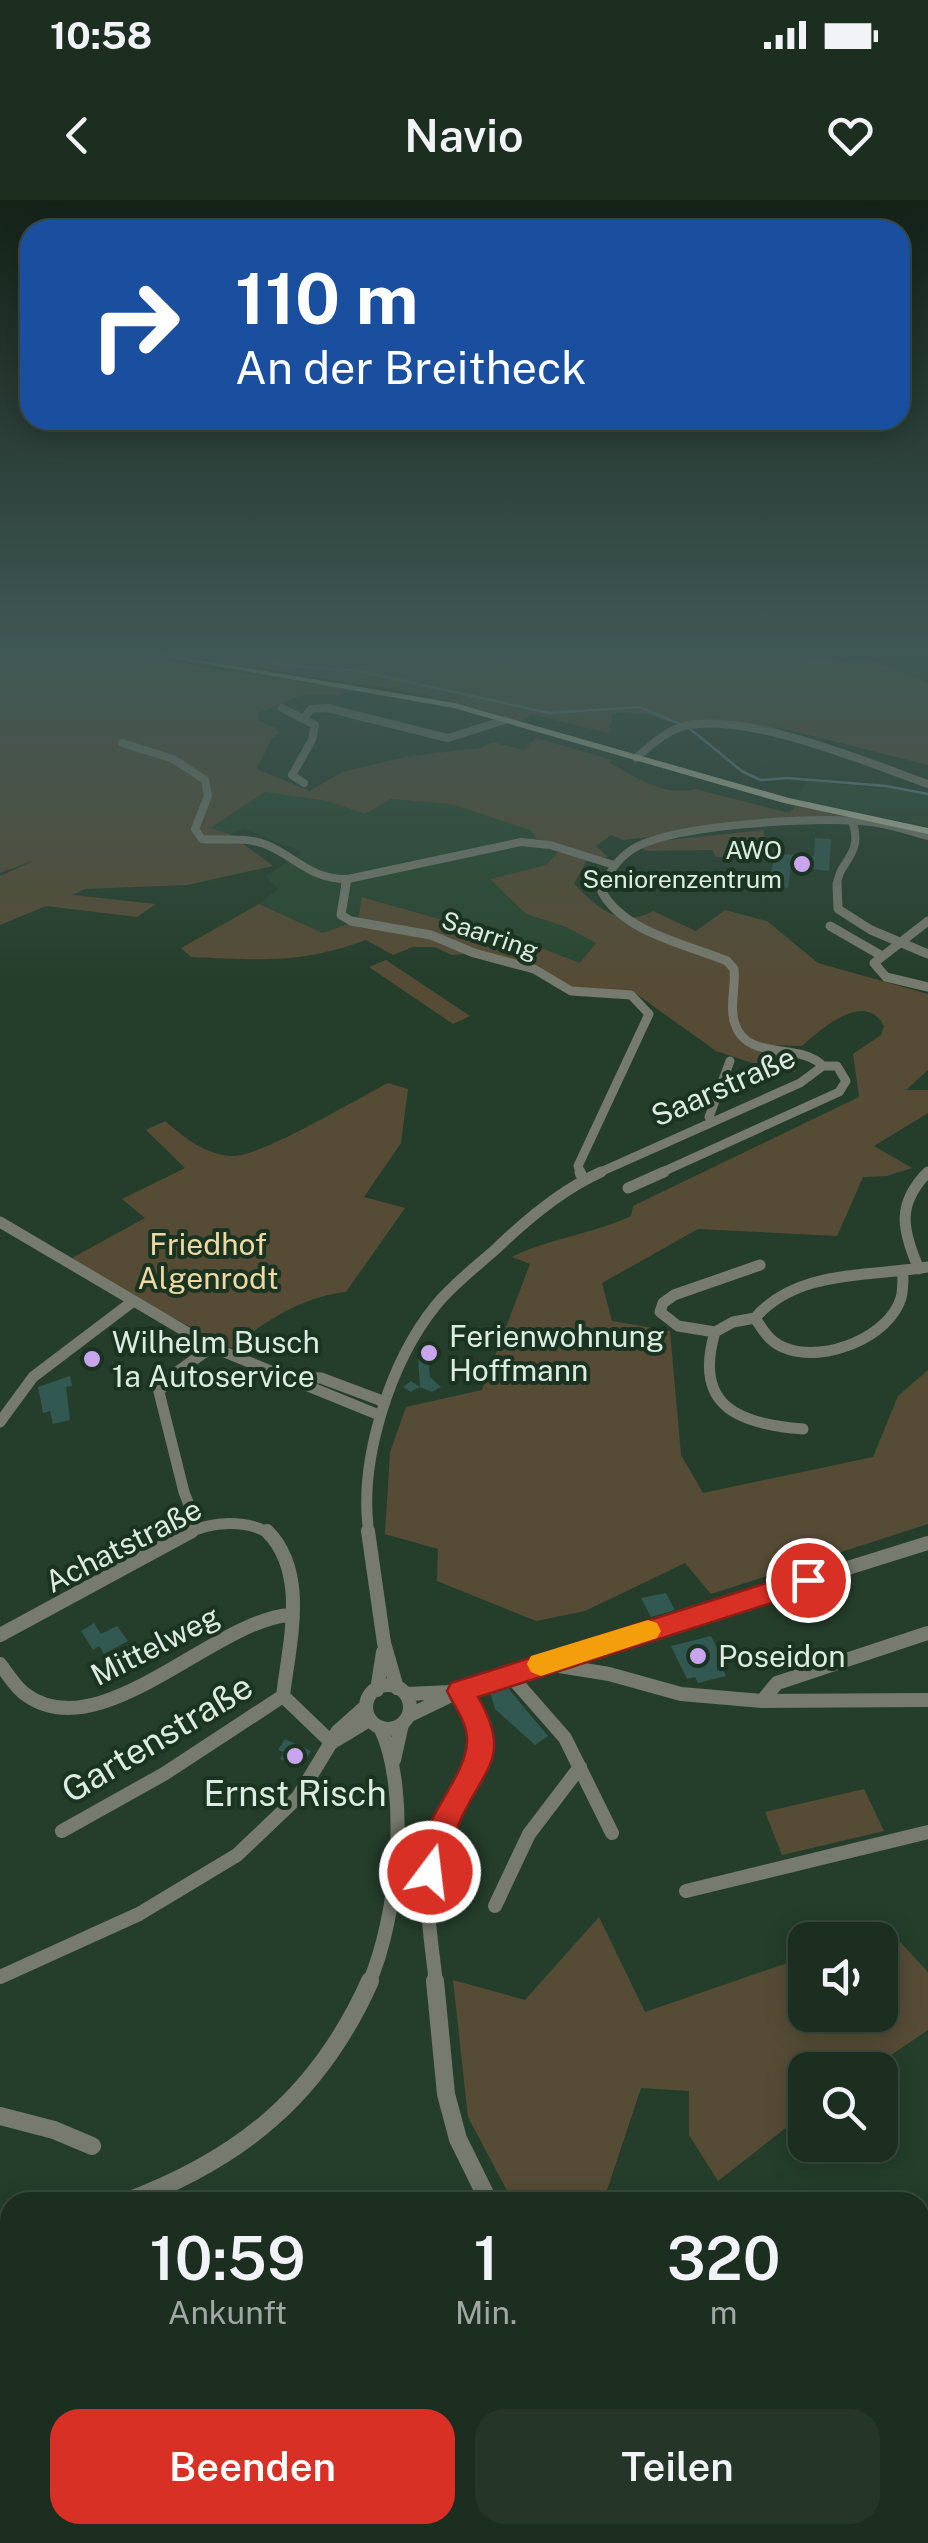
<!DOCTYPE html>
<html lang="de">
<meta charset="utf-8">
<style>
body{margin:0;font-family:"Public Sans",sans-serif;background:#253629;color:#f1f3f6;height:100vh;display:flex;flex-direction:column;font-size:38px;white-space:nowrap}
*{box-sizing:border-box;margin:0}
p{font-size:32px;color:#a0a8a5}
.icon{flex:none;width:55px;height:55px;fill:none;stroke:currentColor;stroke-width:2;stroke-linecap:round;stroke-linejoin:round}
.map{position:relative;flex:1;overflow:hidden}
.sheet{position:absolute;left:0px;top:1992px;width:930px;height:352px;display:flex;flex-direction:column;background:#1c2e20;border-radius:30px 30px 0 0;box-shadow:0 5px 25px #0003,0 0 0 2px #3a4a3e}
.sheet>*{flex:none}
.hud{position:absolute;left:20px;top:20px;width:890px;height:210px;border-radius:30px;box-shadow:0 5px 25px #0003,0 0 0 2px #3a4a3e;background:#1a4fa0;color:#fff;overflow:hidden}
.fabs{position:absolute;left:788px;top:1722px;display:grid;gap:20px}
.fabs a{display:grid;place-items:center;width:110px;height:110px;border-radius:20px;background:#1c2e20;box-shadow:0 5px 25px #0003,0 0 0 2px #3a4a3e;font-size:50px}
.pin{position:absolute;display:grid;place-items:center;width:85px;height:85px;color:#fff;margin:-42px;border:5px solid #fff;border-radius:50%;box-shadow:0 2px 10px #0007}
.me{position:absolute;width:110px;margin:-55px;rotate:15deg;stroke-linejoin:round;filter:drop-shadow(0 0 8px #0008)}
.turn{display:flex;align-items:center;gap:35px;height:210px;padding:0 50px;font-size:45px}
.turn .icon{width:130px;height:130px;stroke-width:2.5}
.turn b{display:block;font-size:70px;line-height:85px}
.eta{display:flex;justify-content:space-evenly;align-items:center;height:170px;text-align:center}
.eta b{font-size:60px;font-weight:600;line-height:70px}
.primary-button{display:flex;gap:20px;margin-top:auto;padding:20px 50px}
.primary-button a{flex:1;height:115px;border-radius:30px;background:#d93025;color:#fff;font-size:40px;font-weight:600;line-height:115px;text-align:center}
.primary-button a+a{background:#253629;color:#f1f3f6}
.status{display:flex;justify-content:space-between;align-items:center;height:70px;padding:0 50px;background:#1c2e20;direction:ltr}
.status svg{height:28px;fill:currentColor}
header{display:flex;justify-content:space-between;align-items:center;height:130px;padding:0 50px;background:#1c2e20;font-size:45px;font-weight:600}
.map>svg:first-child{display:block}
.built{fill:#294831}
.green{fill:#564c36}
.lines{fill:none;stroke-linecap:round;stroke-linejoin:round}
.stream{stroke:#5b7f87;stroke-width:2.5}
.building{fill:#315851}
.minor-far4{stroke:#777a6e;stroke-width:8}
.minor-far3{stroke:#777a6e;stroke-width:9}
.minor-far2{stroke:#777a6e;stroke-width:11}
.minor-far1{stroke:#777a6e;stroke-width:14}
.minor{stroke:#777a6e;stroke-width:18}
.major{fill:#b5bca2;fill-rule:evenodd}
.route{fill:#d93025;stroke:#8d1f18;stroke-width:2.5}
.slow{fill:#f59e0b}
.poi-dot{fill:#c9a5ee;stroke:#1b3421;stroke-width:4}
.labels{text-anchor:middle;dominant-baseline:central;stroke-width:8;stroke-linejoin:round;paint-order:stroke}
.far-poi-label{font-size:25px;fill:#ddece0;stroke:#1b3421;text-anchor:end}
.far-street-label{font-size:25px;fill:#ddece0;stroke:#1b3421}
.street-label{font-size:30px;fill:#ddece0;stroke:#1b3421}
.park-label{font-size:30px;fill:#eed8a3;stroke:#1b3421}
.poi-label{font-size:30px;fill:#ddece0;stroke:#1b3421;text-anchor:start}
.near-street-label{font-size:35px;fill:#ddece0;stroke:#1b3421}
.near-poi-label{font-size:35px;fill:#ddece0;stroke:#1b3421}
</style>
<div class="status"><b>10:58</b><svg viewBox="0 0 49 12"><path d="M0 12V9h3v3zM5 12V6h3v6zM10 12V3h3v9zM15 12V0h3v12zM26 1h20v11H26zM47 4h2v5h-2z"/></svg></div>
<header><svg class="icon" aria-label="back" viewBox="0 0 24 24"><path d="M15 5l-7 7 7 7"/></svg>Navio<svg class="icon" aria-label="heart" viewBox="0 0 24 24"><path d="M12 20l-8-8c-3-5 5-10 8-4 3-6 11-1 8 4z"/></svg></header>
<div class="map">
<svg width="928" height="2343" viewBox="0 0 928 2343">
<rect width="100%" height="100%" fill="#253e2b"/>
<path class="built" d="M807 581 928 593V626L796 600Z
M265 592 327 601 365 614 391 599 451 604 530 630 541 646 559 651 546 665 492 678 526 714 566 727 597 743 580 764 494 730 471 728 363 697 358 720 323 733 259 704 278 689 266 676 302 652 244 629 230 634 209 628Z"/>
<path class="green" d="M0 455H148L215 470 347 488 338 495H302L258 513 260 521 276 528 279 534 272 538 257 569 310 591 342 572 410 556 480 548 492 542 524 550 536 538 612 560 609 563C636 576 665 598 695 589L789 613 796 606 851 615 623 640 611 635 596 646 608 657H600L537 639 530 630 451 604 391 599 365 614 327 601 265 592 210 628 230 634 273 666 187 685 85 689 73 695 156 704 137 717 46 706 0 725V676L35 660 0 673Z
M173 455H792L846 461 868 459 928 483V565L776 527 771 532 717 521 677 524 645 514 613 513 608 533 531 514 521 521 423 494Z
M764 630 763 659 716 657 712 650 645 651 641 647 658 641Z
M559 651 587 660 574 684C598 708 620 729 653 711L696 731 725 710 767 721 818 763 928 794V870L906 890H928V913L874 946 912 968 887 976 863 977 837 1036 698 1029 602 1083 612 1121 670 1131 681 1255 703 1293 873 1257 898 1196 928 1170V1324L711 1394 685 1363 585 1411 536 1421 437 1381 438 1349 385 1334 390 1252 406 1207 482 1190 530 1064 512 1057C550 1038 593 1034 631 1016L633 1006 859 897 853 854 881 835 884 826C865 789 820 830 802 846L768 845 764 852 783 856 797 866 795 872H780L716 851 635 793 571 787 539 770 478 753 452 755 435 747H413L393 755 366 740C301 764 259 760 191 757L181 748 259 704 323 733 358 720 362 697 471 728 494 730 580 763 596 743 566 727 526 714 490 679 546 665Z
M386 760 470 816 453 824 369 767Z
M388 883 408 889 401 943 364 997 405 1008 346 1092C301 1097 266 1121 231 1148L126 1093 72 1058 145 1018 122 999 185 968 146 930 165 921C185 938 205 955 233 956 262 956 357 899 388 883Z
M864 1589 884 1631 782 1655 765 1612Z
M599 1717 645 1812 805 1757V1815H880V1740H854L887 1728 928 1772V1830L869 1870H805V1913L718 1981 689 1935V1891L641 1888 603 2002H513L468 1917 453 1780 525 1800Z"/>
<g class="lines">
<path class="stream" d="M271 455 274 456 269 460 275 464 359 471 549 513 639 507 680 524
M689 528 743 572 761 580 787 578 886 586 928 594"/>
</g>
<path class="building" d="M815 638 831 639 829 671 791 667 788 688 768 686 774 660 780 661 781 654 814 656Z
M426 1142 427 1149H440L434 1160 428 1159 430 1177 441 1187 432 1192 420 1187 411 1192 403 1187 411 1181 420 1187 418 1159Z
M70 1176 72 1186 66 1187 70 1220 53 1224 50 1211 43 1213 38 1187Z
M666 1393 675 1410 651 1417 641 1398Z
M94 1423 101 1434 117 1426 128 1441 104 1454 99 1446 93 1450 81 1431Z
M711 1436 726 1466 722 1468 726 1476 698 1483 695 1477 687 1479 671 1446Z
M508 1488 548 1536 535 1545 495 1509 490 1492Z
M285 1539 311 1551 300 1568 280 1559 284 1552 278 1550Z"/>
<g class="lines">
<path class="minor-far4" d="M282 508 315 525 312 540 292 575 304 583
M304 518 311 509 327 508 448 538 505 520
M122 543 173 559 205 580 208 596 195 629 202 639C224 641 245 636 267 645 297 658 312 680 348 679L521 642 550 645 614 665
M636 558C651 545 668 529 688 525 753 514 866 562 928 584
M345 686 348 679
M604 686C610 669 621 655 638 646 684 624 808 618 860 621 883 622 906 630 928 636
M837 686C837 662 865 655 852 621"/>
<path class="minor-far3" d="M346 684 341 715 351 721 431 735 474 753 534 769 571 791 631 795 649 814 578 966 581 974
M604 684 602 692C625 733 686 744 727 761L734 769C736 787 729 807 735 824 747 862 801 842 823 866
M837 684 838 709 871 730 928 754
M928 721 874 763 886 777 928 787
M830 726 882 756
M713 922 709 917 730 861
M596 974 800 883 823 866
M658 974 839 892 846 881 837 866H823"/>
<path class="minor-far2" d="M580 972 583 980
M628 988 664 972
M0 1022 212 1147 379 1215
M919 1069C902 1030 896 1004 928 972
M755 1118C764 1132 771 1144 788 1149 826 1162 889 1137 901 1098 903 1091 903 1081 903 1074
M755 1118 733 1122 715 1132C693 1206 738 1224 803 1229
M755 1118C797 1069 869 1077 928 1067
M715 1132 678 1126 660 1112 663 1103 674 1095 760 1065
M297 1177 321 1178 385 1202
M0 1222 33 1177 132 1102
M198 1328 184 1292 159 1192 170 1177 212 1147
M187 1334C210 1321 247 1319 270 1334
M369 1334C358 1261 390 1162 436 1105 453 1084 477 1066 497 1048 527 1019 563 989 601 972"/>
<path class="minor-far1" d="M267 1331C309 1373 289 1443 283 1496L332 1543
M368 1331 384 1443 397 1488
M0 1435 192 1331
M0 1464C7 1473 15 1487 25 1494 99 1550 213 1421 289 1415
M547 1464 609 1474 681 1494 762 1501 928 1500
M509 1474 565 1538 612 1633
M366 1507a22 22 0 1 1 44 0a22 22 0 1 1-44 0Z
M377 1490 383 1452
M407 1494 451 1492
M762 1501 777 1483 928 1433
M410 1515 460 1491 509 1474 928 1343
M336 1540 369 1520
M394 1560 402 1524
M62 1631 164 1574 283 1496
M686 1691 928 1632
M495 1706 529 1634 580 1567
M0 1777 139 1714 237 1655 298 1597 338 1531 365 1507
M369 1783C397 1719 411 1591 380 1527
M436 1783C432 1746 424 1705 431 1668 438 1627 493 1562 479 1525 475 1513 466 1502 460 1491"/>
<path class="minor" d="M435 1781 446 1894 458 1939 489 2002
M0 1916 54 1930 92 1946
M125 2002C241 1959 319 1895 370 1781
M0 2025 10 2028
M0 2057 10 2051
M920 2188 928 2189
M340 2335 348 2343"/>
<path class="major" d="M154 455H170L455 503 789 598 928 628V634L784 603 454 508Z"/>
</g>
<linearGradient id="sky" x2="0" y2="1"><stop stop-color="#142218"/><stop offset="0.58" stop-color="#405855"/><stop offset="1" stop-color="#405855" stop-opacity="0"/></linearGradient>
<rect width="928" height="783" fill="url(#sky)"/>
<path class="route" d="M808 1370 818 1373 821 1380 818 1388 478 1497C513 1558 484 1567 460 1621 451 1640 450 1662 441 1682L430 1686 420 1682C402 1640 467 1580 467 1542 468 1523 455 1508 447 1491L451 1483Z"/>
<path class="slow" d="M648 1420 657 1423 661 1431 657 1438 541 1476 531 1472 527 1464 531 1456Z"/>
<g class="poi-dot">
<circle cx="802" cy="664" r="10"/>
<circle cx="429" cy="1153" r="10"/>
<circle cx="92" cy="1159" r="10"/>
<circle cx="698" cy="1456" r="10"/>
<circle cx="295" cy="1556" r="10"/>
</g>
<g class="labels">
<g class="far-poi-label">
<text x="782" y="650">AWO<tspan x="782" dy="29">Seniorenzentrum</tspan></text>
</g>
<g class="far-street-label">
<text transform="translate(490 735) rotate(19)">Saarring</text>
</g>
<g class="street-label">
<text transform="translate(723 886) rotate(-24)">Saarstraße</text>
<text transform="translate(123 1345) rotate(-27)">Achatstraße</text>
<text transform="translate(155 1445) rotate(-27)">Mittelweg</text>
</g>
<g class="park-label">
<text x="208" y="1044">Friedhof<tspan x="208" dy="34">Algenrodt</tspan></text>
</g>
<g class="poi-label">
<text x="449" y="1136">Ferienwohnung<tspan x="449" dy="34">Hoffmann</tspan></text>
<text x="112" y="1142">Wilhelm Busch<tspan x="112" dy="34">1a Autoservice</tspan></text>
<text x="718" y="1456">Poseidon</text>
</g>
<g class="near-street-label">
<text transform="translate(157 1538) rotate(-31)">Gartenstraße</text>
</g>
<g class="near-poi-label">
<text x="295" y="1593">Ernst Risch</text>
</g>
</g>
</svg>
<div class="fabs">
<a><svg class="icon" aria-label="sound" viewBox="0 0 24 24"><path d="M4 9h4l5-4v14l-5-4H4zM17 9q2 3 0 6"/></svg></a>
<a><svg class="icon" aria-label="search" viewBox="0 0 24 24"><circle cx="10" cy="10" r="6"/><path d="M15 15l6 6"/></svg></a>
</div>
<div class="pin" style="left:808px;top:1380px;background:#d93025"><svg class="icon" aria-label="arrive" viewBox="0 0 24 24"><path d="M6 21V4h12l-3 4 3 4H6"/></svg></div>
<svg class="me" style="left:430px;top:1672px" viewBox="-20 -20 40 40"><circle r="17" fill="#d93025" stroke="#fff" stroke-width="3"/><path d="M0-11L8 9 0 5-8 9z" fill="#fff"/></svg>
<div class="hud">
<div class="turn"><svg class="icon" aria-label="right" viewBox="0 0 24 24"><path d="M7 20v-9h11M14 6l5 5-5 5"/></svg><div><b>110 m</b>An der Breitheck</div></div>
</div>
<section class="sheet">
<div class="eta">
<div><b>10:59</b><p>Ankunft</p></div>
<div><b>1</b><p>Min.</p></div>
<div><b>320</b><p>m</p></div>
</div>
<div class="primary-button"><a>Beenden</a><a>Teilen</a></div>
</section>
</div>
